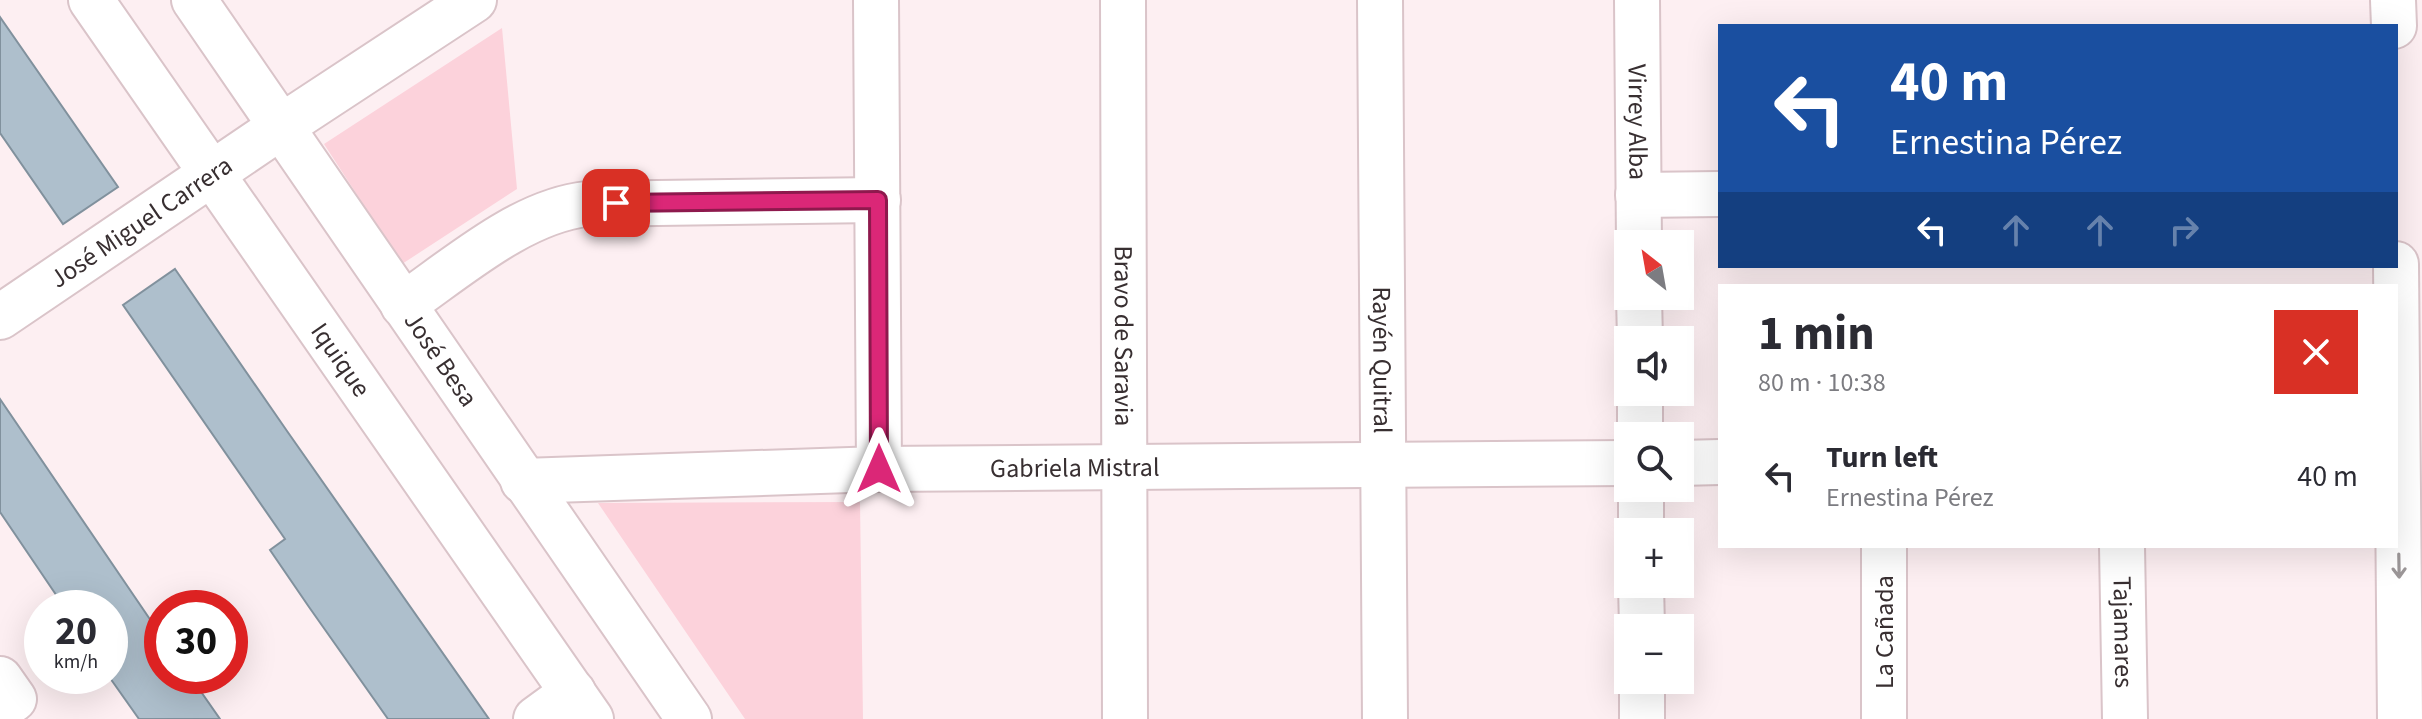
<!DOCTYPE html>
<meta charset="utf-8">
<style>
body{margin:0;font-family:"Source Sans 3",sans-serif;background:#f7f7f7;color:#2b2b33;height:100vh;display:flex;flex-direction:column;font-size:30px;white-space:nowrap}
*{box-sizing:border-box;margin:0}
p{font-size:26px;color:#7c7c81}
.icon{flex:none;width:44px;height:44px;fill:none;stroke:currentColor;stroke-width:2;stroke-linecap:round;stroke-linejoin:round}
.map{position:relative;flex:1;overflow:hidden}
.drawer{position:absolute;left:1718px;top:284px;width:680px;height:264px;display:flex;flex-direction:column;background:#fff;border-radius:0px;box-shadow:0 8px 32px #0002}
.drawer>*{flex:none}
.guide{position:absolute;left:1718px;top:24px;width:680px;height:244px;border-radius:0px;box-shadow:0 8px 32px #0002;background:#1a4fa0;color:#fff;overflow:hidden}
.needle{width:52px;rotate:329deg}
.controls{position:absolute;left:1614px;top:230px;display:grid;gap:16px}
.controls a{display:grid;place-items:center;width:80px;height:80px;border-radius:0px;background:#fff;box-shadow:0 8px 32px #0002;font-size:40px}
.speed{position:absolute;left:24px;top:590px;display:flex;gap:16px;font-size:40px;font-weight:700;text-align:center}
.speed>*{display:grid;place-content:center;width:104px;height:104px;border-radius:50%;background:#fff;box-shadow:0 8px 32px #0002;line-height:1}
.speed small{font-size:20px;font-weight:400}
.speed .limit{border:12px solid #d22;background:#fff;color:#111}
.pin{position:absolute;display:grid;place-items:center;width:68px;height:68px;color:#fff;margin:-34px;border-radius:16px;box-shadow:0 4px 12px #0006}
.me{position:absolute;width:88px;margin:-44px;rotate:0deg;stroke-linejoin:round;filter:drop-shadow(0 0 6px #0008)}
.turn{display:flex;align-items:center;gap:28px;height:168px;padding:0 40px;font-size:36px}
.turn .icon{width:104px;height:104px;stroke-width:2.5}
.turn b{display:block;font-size:56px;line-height:68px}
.lanes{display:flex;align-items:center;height:76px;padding:0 40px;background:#0003;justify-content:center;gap:40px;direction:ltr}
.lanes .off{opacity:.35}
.round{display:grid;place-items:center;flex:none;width:84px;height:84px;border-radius:0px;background:#f7f7f7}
.summary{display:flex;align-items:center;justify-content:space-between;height:136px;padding:0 40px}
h1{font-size:48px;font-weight:700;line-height:60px}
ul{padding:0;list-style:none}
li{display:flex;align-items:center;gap:24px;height:112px;padding:0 40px}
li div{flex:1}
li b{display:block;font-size:30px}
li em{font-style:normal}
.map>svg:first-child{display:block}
.green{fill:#fcd2db}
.building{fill:#aebfcc;stroke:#81919d;stroke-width:2}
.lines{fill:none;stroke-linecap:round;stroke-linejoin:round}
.minor-casing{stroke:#dac4c9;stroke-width:48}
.minor{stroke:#fff;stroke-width:44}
.oneway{stroke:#9c9798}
.route-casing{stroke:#8e194d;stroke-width:20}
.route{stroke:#db2777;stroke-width:14}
.labels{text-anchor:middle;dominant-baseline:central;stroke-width:6;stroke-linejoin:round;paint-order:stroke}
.street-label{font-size:26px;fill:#382f31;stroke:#fff}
</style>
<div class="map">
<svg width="2422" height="719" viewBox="0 0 2422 719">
<rect width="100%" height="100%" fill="#fdeff2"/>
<path class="green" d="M502 28 517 189 402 264 324 144Z
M860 502 863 719H745L598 503Z"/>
<path class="building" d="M0 17 118 187 63 224 0 133Z
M175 269 287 431 489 719H388L309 607 270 550 285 539 123 305Z
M0 399 162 637V676H190L220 719H139L110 678V608H65L0 512Z"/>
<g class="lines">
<g class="minor-casing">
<g id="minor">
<path id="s1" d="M91 0 591 719"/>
<path id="s2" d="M194 0 689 719"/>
<path d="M876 0 879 469"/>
<path id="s3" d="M1123 0 1125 719"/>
<path id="s4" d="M1380 0 1385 719"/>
<path id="s5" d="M1637 0 1639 244"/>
<path d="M2393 0 2394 26"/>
<path d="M1638 195 1720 194"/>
<path d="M2396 264 2400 719"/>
<path d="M1639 296 1640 340"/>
<path d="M403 305C457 268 521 211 587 204L878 200"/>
<path id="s6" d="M0 317 282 126 474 0"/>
<path d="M1640 392V436"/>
<path d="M1680 463 1720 462"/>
<path id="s7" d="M523 481 879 469 1628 463"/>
<path d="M1641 488V532"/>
<path id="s8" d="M2122 546 2125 719"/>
<path d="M1641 584 1642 628"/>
<path d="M0 679 14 699 0 709"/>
<path d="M1642 680V719"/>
<path d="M536 719 573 692"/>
<path d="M1884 719V546"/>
</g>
</g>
<use href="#minor" class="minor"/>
</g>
<defs><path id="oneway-shaft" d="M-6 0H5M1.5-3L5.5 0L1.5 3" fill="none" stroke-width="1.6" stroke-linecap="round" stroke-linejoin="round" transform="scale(2)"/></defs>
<use class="oneway" href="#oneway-shaft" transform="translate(2399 566) rotate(89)"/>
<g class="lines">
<g class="route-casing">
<path id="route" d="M616 203 878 200 879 469"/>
</g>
<use href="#route" class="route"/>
</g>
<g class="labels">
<g class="street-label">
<text stroke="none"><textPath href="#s5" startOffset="122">Virrey Alba</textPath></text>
<text stroke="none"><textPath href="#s6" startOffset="170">José Miguel Carrera</textPath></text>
<text stroke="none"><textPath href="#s3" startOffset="336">Bravo de Saravia</textPath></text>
<text stroke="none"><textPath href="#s4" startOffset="360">Rayén Quitral</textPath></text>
<text stroke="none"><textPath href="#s1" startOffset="438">Iquique</textPath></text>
<text stroke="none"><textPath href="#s2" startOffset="436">José Besa</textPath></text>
<text stroke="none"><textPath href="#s7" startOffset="552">Gabriela Mistral</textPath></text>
<text transform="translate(1884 632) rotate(-90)">La Cañada</text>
<text stroke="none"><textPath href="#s8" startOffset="86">Tajamares</textPath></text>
</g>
</g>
</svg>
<div class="controls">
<a><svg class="needle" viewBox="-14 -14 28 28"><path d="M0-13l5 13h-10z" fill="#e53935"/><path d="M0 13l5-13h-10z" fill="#7c7c81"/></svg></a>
<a><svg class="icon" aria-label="sound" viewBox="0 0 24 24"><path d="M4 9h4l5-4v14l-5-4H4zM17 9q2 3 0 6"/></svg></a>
<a><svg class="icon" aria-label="search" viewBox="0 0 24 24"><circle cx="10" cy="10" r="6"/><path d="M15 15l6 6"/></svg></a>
<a>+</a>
<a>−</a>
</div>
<div class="speed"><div>20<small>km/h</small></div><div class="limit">30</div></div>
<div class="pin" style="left:616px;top:203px;background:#d93025"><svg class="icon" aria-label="arrive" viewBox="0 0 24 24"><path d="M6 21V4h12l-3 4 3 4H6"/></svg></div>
<svg class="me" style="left:879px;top:469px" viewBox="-20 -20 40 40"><path d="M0-17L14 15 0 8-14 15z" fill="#db2777" stroke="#fff" stroke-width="4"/></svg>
<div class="guide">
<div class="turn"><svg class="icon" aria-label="left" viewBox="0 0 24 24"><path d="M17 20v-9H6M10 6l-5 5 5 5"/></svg><div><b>40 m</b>Ernestina Pérez</div></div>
<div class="lanes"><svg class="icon" aria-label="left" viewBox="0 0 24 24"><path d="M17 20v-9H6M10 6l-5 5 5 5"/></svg><svg class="icon off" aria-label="ahead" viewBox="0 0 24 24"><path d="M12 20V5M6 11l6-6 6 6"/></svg><svg class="icon off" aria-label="ahead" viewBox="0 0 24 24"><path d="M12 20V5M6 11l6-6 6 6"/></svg><svg class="icon off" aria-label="right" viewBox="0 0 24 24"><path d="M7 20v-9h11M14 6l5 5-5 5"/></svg></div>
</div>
<section class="drawer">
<div class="summary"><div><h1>1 min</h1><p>80 m · 10:38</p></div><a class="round" style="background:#d93025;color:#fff"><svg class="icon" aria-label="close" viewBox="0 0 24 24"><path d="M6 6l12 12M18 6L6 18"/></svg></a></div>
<ul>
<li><svg class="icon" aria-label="left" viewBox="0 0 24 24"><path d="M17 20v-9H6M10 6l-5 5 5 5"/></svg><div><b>Turn left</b><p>Ernestina Pérez</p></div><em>40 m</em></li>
</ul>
</section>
</div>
